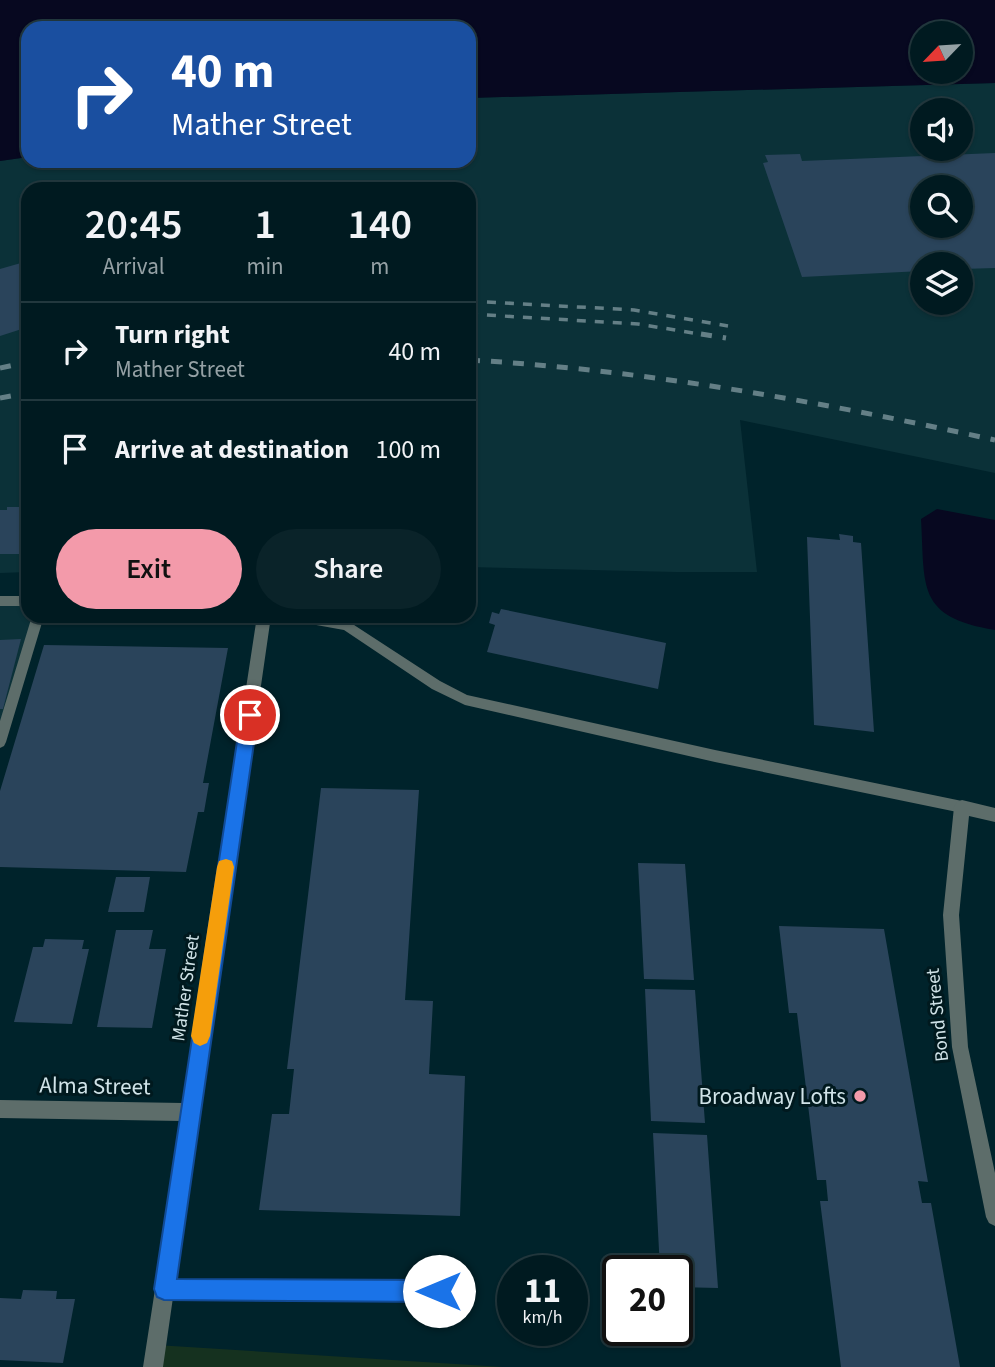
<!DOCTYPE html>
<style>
body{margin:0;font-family:"Source Sans 3",sans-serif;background:#0a2329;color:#f1f3f6;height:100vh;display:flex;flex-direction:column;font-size:26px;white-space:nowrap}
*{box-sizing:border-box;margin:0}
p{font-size:23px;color:#95a1a5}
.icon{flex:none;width:38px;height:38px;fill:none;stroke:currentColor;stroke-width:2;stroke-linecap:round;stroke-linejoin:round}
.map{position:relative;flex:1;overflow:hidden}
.details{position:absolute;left:21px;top:182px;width:455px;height:441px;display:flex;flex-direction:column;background:#001a20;border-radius:21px;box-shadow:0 2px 5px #0004,0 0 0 2px #22383e}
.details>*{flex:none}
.hud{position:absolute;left:21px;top:21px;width:455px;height:147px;border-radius:21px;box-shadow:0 2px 5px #0004,0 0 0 2px #22383e;background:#1a4fa0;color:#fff;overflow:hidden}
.needle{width:46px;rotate:245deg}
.fabs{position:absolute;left:910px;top:21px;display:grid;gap:14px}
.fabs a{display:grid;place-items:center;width:63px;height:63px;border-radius:50%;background:#001a20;box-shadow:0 2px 5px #0004,0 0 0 2px #22383e;font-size:35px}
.speed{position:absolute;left:497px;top:1255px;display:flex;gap:14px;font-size:35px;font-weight:700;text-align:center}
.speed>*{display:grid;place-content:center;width:91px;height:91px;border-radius:50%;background:#001a20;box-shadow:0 2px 5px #0004,0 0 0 2px #22383e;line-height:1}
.speed small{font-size:18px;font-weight:400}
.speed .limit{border:4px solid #111;border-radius:10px;background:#fff;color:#111}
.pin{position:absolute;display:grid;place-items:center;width:60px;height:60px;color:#fff;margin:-30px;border:4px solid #fff;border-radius:50%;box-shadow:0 2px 7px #0007}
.me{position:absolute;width:77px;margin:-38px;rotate:270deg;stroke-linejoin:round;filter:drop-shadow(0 0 5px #0008)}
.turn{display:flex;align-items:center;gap:24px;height:147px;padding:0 35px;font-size:32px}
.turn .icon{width:91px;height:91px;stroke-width:2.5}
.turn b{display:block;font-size:49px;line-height:60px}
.eta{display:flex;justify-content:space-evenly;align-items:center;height:119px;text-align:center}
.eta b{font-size:42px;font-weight:600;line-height:49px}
.cta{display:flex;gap:14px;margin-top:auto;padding:14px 35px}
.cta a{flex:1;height:80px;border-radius:42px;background:#f39aaa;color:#111;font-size:28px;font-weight:600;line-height:80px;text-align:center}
.cta a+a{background:#0a2329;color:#f1f3f6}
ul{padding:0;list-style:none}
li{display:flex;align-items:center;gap:21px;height:98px;padding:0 35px;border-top:2px solid #22383e}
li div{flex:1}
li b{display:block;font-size:26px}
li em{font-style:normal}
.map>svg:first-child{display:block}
.built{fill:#0b3138;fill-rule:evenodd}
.green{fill:#15311f}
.water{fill:#070820;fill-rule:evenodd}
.building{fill:#2a445b;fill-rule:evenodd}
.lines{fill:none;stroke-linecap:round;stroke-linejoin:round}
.lane{fill:#5d6d6a;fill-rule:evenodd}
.street{fill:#5d6d6a;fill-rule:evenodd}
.rail-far1{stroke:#647f86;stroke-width:3.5;stroke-dasharray:9 9;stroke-linecap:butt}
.rail{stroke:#647f86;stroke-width:5;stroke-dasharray:11 11;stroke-linecap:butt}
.route{fill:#1a73e8;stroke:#114b97;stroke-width:2}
.slow{fill:#f59e0b}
.poi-dot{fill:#f39aaa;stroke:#00191e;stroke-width:2.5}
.labels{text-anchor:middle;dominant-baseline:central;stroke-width:6;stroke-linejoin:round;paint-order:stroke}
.street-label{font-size:19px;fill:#d0e3e8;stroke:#00191e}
.near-street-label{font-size:23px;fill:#d0e3e8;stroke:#00191e}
.near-poi-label{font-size:23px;fill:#d0e3e8;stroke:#00191e;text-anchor:end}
</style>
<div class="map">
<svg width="995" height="1367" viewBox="0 0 995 1367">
<rect width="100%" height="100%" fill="#00232b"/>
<path class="built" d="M995 83V473L740 420 757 572H676L469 567V189H28V572L0 573V161L28 157V161H469V98ZM922 110H961V149H922ZM922 187H961V226H922ZM922 264H961V303H922Z
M0 601H28V616H38L0 742Z"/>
<path class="green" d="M156 1345 503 1367H153Z"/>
<path class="water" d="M0 0H995V83L469 98V28H28V157L0 161ZM922 33H961V72H922Z
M937 509 995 520V630C916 617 925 587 921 519Z"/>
<path class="building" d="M995 153V268L961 269V264H922V271L802 277 763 163 768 162 765 155 800 154 802 161ZM922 187H961V226H922Z
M28 261V327L0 336V269Z
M7 507H28V554H0V510H7Z
M839 534 853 536V542L861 543 874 732 814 725 807 537 840 540Z
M501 609 666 643 658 689 487 652 495 625 489 623 492 612 499 614Z
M21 639 3 709H0V640Z
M44 645 228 648 203 783H209L204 812H198L186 872 0 867V791Z
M321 788 419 790 405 1000 433 1001 429 1074 465 1076 460 1216 259 1210 272 1114H289L294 1069H287Z
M638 863 685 864 694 980 644 979Z
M116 877H150L144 912H108Z
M779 926 884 929 928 1182 918 1181 922 1203H931L960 1367H841L820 1201H828L826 1180H817L797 1013H789Z
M116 930H153L149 949H166L152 1028 97 1027Z
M45 939 84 940 82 949H89L72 1024 14 1022 33 947H43Z
M645 989 695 990 705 1123 651 1121Z
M653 1133 707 1135 718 1288 677 1287V1270H660Z
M23 1290 57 1291 56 1299H75L63 1363 0 1360V1298L21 1299Z"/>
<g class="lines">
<path class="lane" d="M32 616H44L6 742 4 746 0 748V721Z
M288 616H320L351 623 440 681 467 695 715 750 962 801 967 803 969 807 967 811 962 813 715 762 465 705 432 689 344 630 294 621 290 619Z
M164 1281 466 1283 472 1285 474 1291 472 1297 466 1299 164 1297 158 1295 156 1289 158 1283Z"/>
<path class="street" d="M0 596H28V606H0Z
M257 616H271L163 1367H143L181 1121 0 1118V1100L183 1103Z
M962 800 995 808V822L969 816 959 915 968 1047 995 1173V1226L989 1223 986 1217 952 1047 943 915 954 807 957 802Z"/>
<path class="rail-far1" d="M469 301 634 310 728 326
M469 314 638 324 712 336"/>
<path class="rail" d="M701 334 726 338
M469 360C647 370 821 402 995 440
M0 368 28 362
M0 398 28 393"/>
</g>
<path class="route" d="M250 708 255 710 258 715 177 1279 439 1280 447 1283 450 1291 447 1298 439 1302 164 1300 157 1297 154 1289 241 715 244 710Z"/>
<path class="slow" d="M226 859 232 861 234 867 210 1036 207 1043 200 1046 194 1043 191 1036 217 867 219 861Z"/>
<circle class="poi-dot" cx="860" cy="1096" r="7"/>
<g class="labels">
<g class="street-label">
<text transform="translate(186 988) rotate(-82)">Mather Street</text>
<text transform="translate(938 1015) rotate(-96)">Bond Street</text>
</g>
<g class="near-street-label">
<text transform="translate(95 1086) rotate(1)">Alma Street</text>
</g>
<g class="near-poi-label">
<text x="846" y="1096">Broadway Lofts</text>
</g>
</g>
</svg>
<div class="fabs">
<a><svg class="needle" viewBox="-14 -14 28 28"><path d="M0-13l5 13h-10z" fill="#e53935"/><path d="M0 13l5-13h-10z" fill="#95a1a5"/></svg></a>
<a><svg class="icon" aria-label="sound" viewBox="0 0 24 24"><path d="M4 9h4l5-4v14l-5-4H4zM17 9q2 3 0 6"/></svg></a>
<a><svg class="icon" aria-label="search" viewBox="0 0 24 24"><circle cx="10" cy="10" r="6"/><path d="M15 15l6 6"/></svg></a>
<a><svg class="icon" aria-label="layers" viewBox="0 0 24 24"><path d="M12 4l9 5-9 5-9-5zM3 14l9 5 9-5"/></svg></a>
</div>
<div class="speed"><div>11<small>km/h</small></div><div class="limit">20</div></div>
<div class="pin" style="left:250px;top:715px;background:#d93025"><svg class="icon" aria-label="arrive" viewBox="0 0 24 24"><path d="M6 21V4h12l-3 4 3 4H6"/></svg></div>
<svg class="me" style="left:439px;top:1291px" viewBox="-20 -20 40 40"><circle r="19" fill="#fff"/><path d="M0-13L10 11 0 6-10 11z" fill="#1a73e8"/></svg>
<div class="hud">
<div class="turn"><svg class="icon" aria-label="right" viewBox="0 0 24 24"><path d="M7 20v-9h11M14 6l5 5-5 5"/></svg><div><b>40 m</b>Mather Street</div></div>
</div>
<section class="details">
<div class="eta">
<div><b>20:45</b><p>Arrival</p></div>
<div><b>1</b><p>min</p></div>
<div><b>140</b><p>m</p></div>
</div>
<ul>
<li><svg class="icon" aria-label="right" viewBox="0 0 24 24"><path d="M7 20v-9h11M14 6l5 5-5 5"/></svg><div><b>Turn right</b><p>Mather Street</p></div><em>40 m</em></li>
<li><svg class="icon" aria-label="arrive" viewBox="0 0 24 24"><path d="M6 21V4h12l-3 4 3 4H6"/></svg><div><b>Arrive at destination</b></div><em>100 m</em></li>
</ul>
<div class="cta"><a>Exit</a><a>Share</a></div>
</section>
</div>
